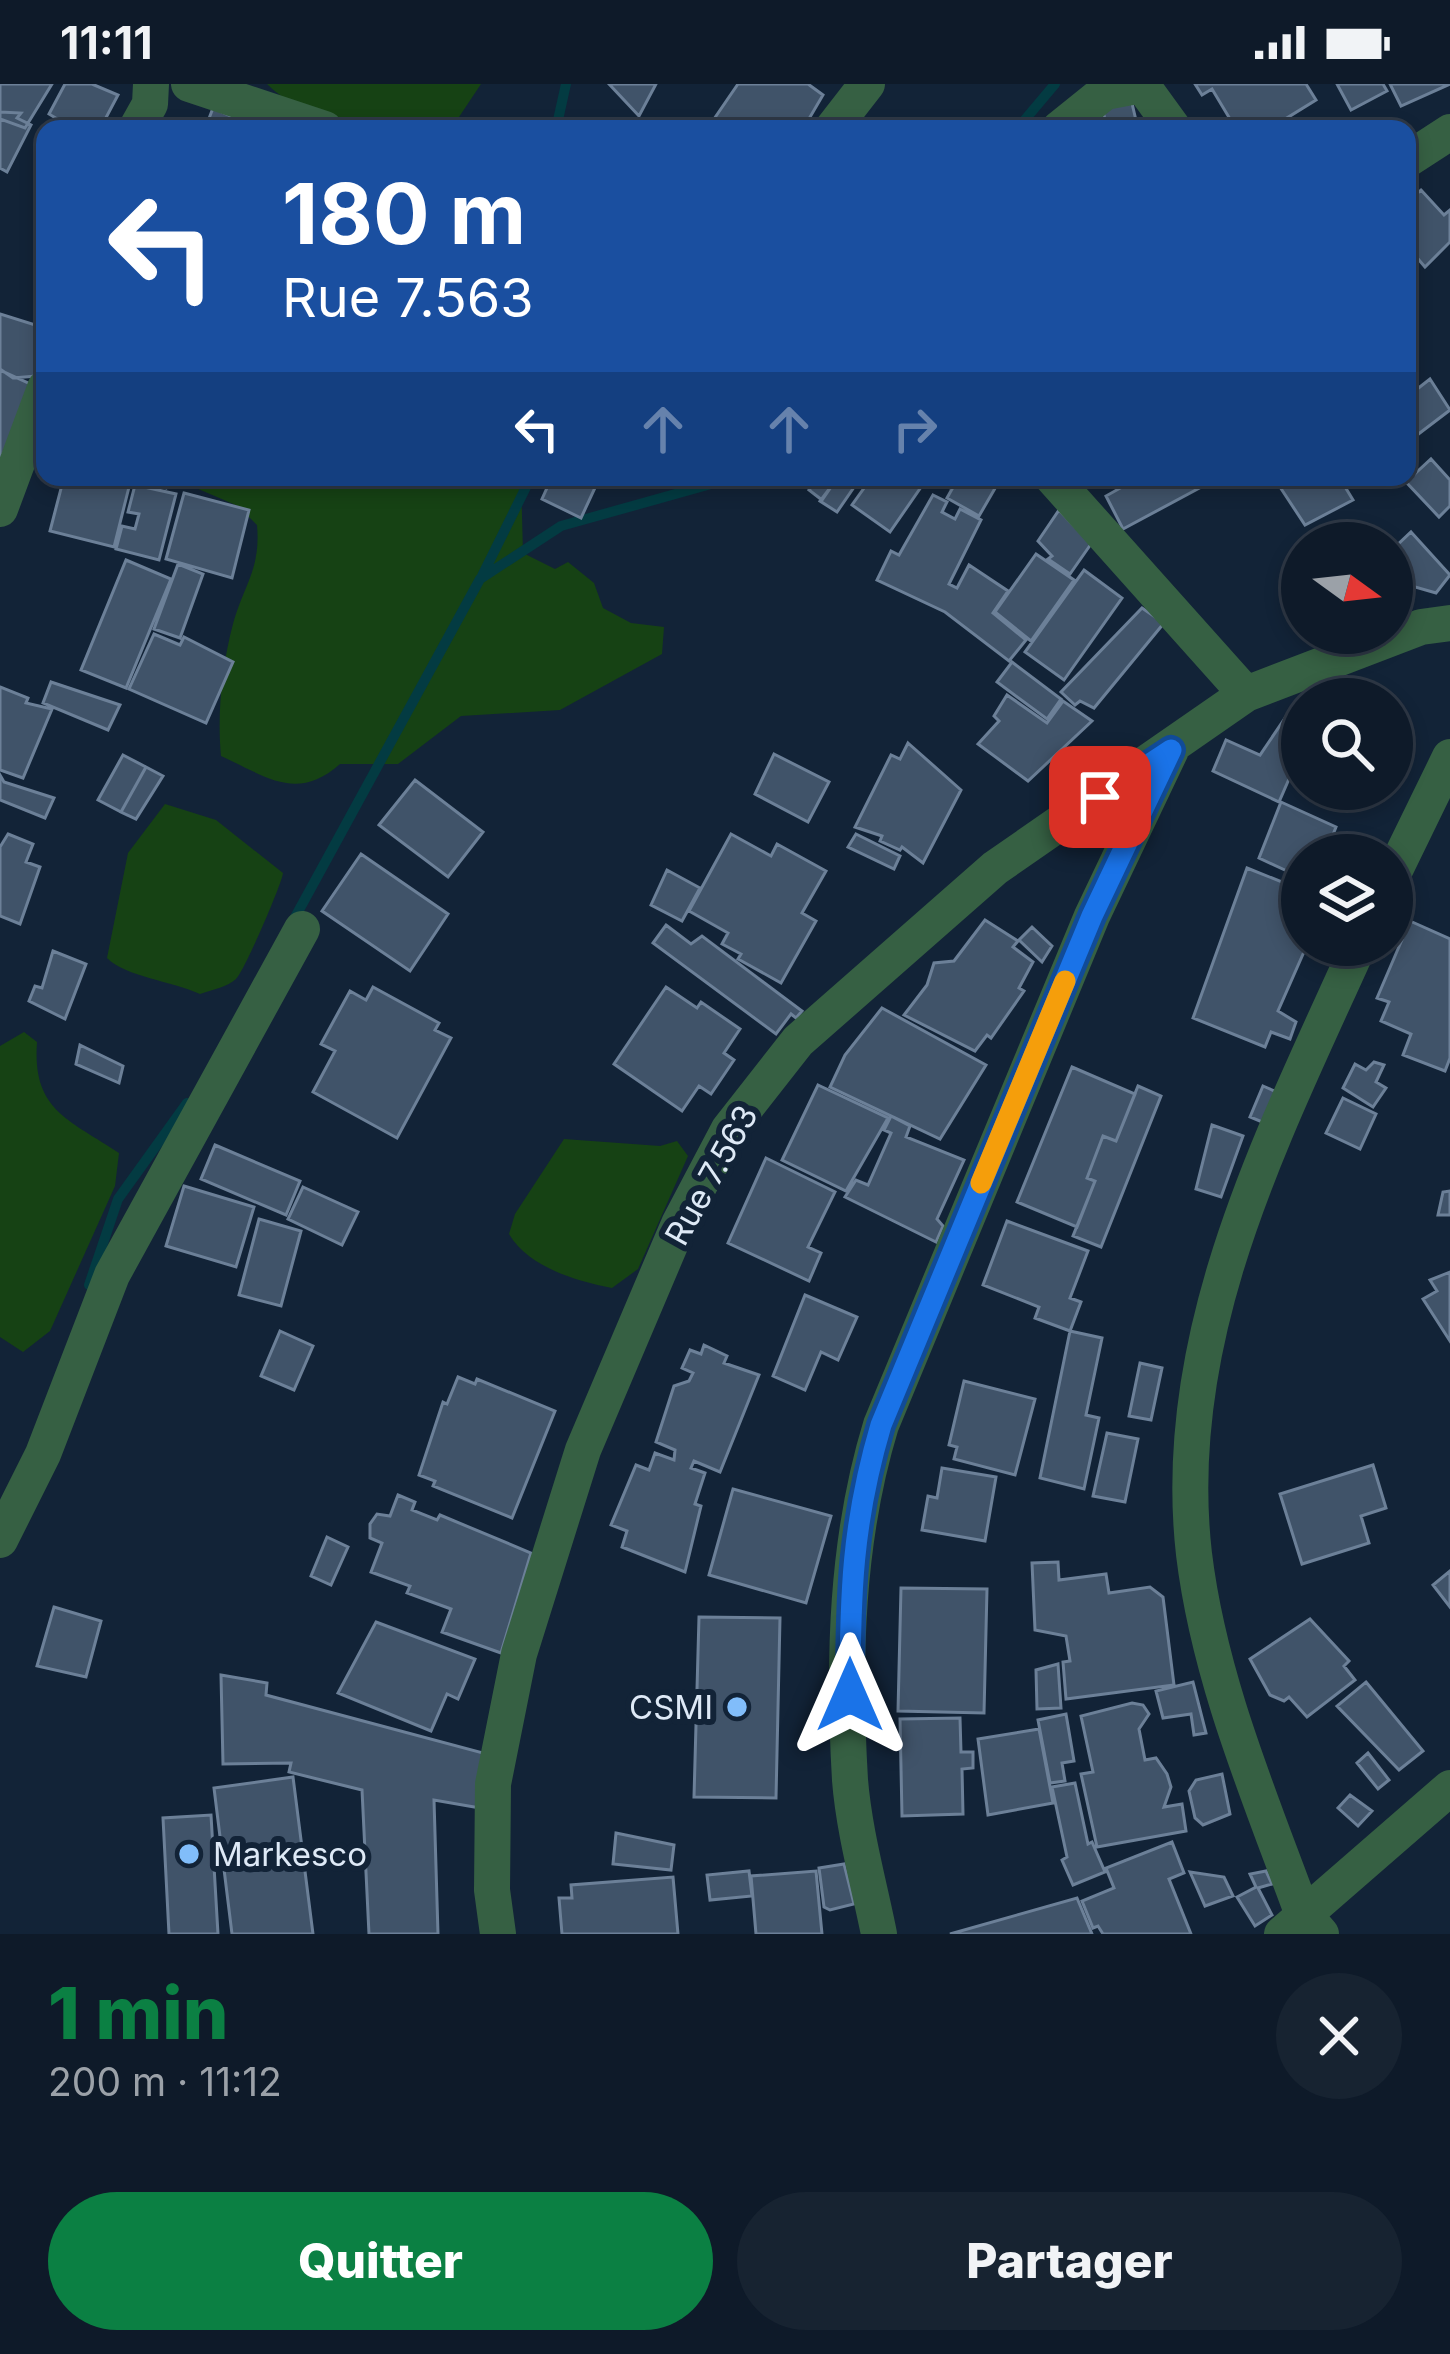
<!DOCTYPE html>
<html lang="fr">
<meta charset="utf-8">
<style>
body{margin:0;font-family:Inter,sans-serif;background:#172331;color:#f1f3f6;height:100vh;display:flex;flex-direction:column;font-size:45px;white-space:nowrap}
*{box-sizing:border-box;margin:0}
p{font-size:39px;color:#9ba1a8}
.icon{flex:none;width:66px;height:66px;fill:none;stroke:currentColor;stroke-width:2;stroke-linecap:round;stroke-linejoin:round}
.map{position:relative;height:1850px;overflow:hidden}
.drawer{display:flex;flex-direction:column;background:#0e1a29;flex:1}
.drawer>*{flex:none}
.hud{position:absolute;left:36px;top:36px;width:1380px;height:366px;border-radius:24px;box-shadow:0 6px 18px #0003,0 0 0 3px #2e3846;background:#1a4fa0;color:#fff;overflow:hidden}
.needle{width:78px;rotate:105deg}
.fabs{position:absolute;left:1281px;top:438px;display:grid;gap:24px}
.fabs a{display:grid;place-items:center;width:132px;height:132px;border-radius:50%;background:#0e1a29;box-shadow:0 6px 18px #0003,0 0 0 3px #2e3846;font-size:60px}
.pin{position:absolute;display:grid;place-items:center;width:102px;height:102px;color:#fff;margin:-51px;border-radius:24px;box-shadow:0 6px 18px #0006}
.me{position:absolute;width:132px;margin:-66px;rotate:0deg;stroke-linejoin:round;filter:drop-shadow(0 0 9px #0008)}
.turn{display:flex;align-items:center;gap:42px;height:252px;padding:0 48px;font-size:54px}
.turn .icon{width:156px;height:156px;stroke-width:2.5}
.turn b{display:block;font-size:84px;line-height:102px}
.lanes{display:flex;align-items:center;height:114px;padding:0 48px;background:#0003;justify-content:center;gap:60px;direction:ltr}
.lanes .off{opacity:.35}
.round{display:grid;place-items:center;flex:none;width:126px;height:126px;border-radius:63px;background:#172331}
.headline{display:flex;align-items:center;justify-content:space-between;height:204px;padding:0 48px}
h1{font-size:72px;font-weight:800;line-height:90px;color:#0b8043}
.action{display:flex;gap:24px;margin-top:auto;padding:24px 48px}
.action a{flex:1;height:138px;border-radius:72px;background:#0b8043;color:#fff;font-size:48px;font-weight:800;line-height:138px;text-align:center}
.action a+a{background:#172331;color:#f1f3f6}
.status{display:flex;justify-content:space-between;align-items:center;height:84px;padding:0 60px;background:#0e1a29;direction:ltr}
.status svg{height:33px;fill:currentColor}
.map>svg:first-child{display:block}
.green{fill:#164214}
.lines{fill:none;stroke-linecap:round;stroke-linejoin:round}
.stream{stroke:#033b42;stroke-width:10}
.building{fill:#405369;stroke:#6c8098;stroke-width:3}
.minor{stroke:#366043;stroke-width:36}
.route-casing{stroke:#114b97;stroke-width:30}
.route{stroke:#1a73e8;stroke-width:21}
.slow{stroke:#f59e0b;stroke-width:21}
.poi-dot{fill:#81bdfa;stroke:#122337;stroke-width:4.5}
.labels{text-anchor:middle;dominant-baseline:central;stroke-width:12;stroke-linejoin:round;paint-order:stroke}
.street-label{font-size:33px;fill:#dee9f6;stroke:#122337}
.poi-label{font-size:33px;fill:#dee9f6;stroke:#122337;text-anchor:end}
</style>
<div class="status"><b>11:11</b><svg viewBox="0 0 49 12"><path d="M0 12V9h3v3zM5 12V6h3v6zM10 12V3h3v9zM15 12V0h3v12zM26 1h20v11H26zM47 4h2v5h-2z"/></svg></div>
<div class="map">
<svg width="1450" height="1850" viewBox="0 0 1450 1850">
<rect width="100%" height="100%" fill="#122337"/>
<path class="green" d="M267 0H481L451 45C392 45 311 44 267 0Z
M190 393H521L523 469 555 485 568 478 594 499 603 524 631 539 664 543 662 570 560 626 461 632 398 680H340C297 718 267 693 221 672 217 630 222 581 233 540 244 500 261 485 257 441L238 422 189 401Z
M165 720 216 736 283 789C282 800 243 890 236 895 227 903 212 906 200 910 172 897 126 893 107 874L128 769Z
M24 948 37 958C32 1026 68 1035 119 1069L115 1102 50 1247 23 1268 0 1253V962Z
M564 1055 660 1062 677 1057 688 1072 638 1185 612 1204C576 1197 528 1183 509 1150L515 1130Z"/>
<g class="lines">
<path class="stream" d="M556 45 566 0
M1017 45 1055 0
M482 492 531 393
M293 837 480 495 561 442 736 393
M89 1201 118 1115 187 1019"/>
</g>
<path class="building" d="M0 0H52L25 44 0 35Z
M65 0H92L118 11 100 45H74L49 30Z
M609 0H656L639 32Z
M738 0H808L823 11 803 45H730L714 35Z
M1195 0H1306L1316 16 1269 45H1236L1212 5 1202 11Z
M1337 0H1383L1387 7 1351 26Z
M1390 0H1450L1401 22Z
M1131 15 1138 45H1107L1102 22Z
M213 24 259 45H205Z
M0 28 21 29 17 34 31 41 7 88 0 84Z
M1421 106 1444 131 1450 126V158L1425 183 1407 162V119Z
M0 230 45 244 36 292 13 294 0 285Z
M0 286 39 304 0 375Z
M1430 295 1450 326 1408 358 1407 313Z
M1431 375 1450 396V422L1439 433 1406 398Z
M64 393 130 399 114 463 50 447Z
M122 393H169L166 404Z
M552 393H600L581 434 542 415Z
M819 393 833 400 822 416 809 406Z
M823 393H861L837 428 820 417 833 400Z
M872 393H928L890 448 852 421Z
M1140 393H1220L1123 445 1106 412Z
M1289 393H1339L1353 416 1305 441 1278 400Z
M1001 394 979 432 947 414 952 405 933 395Z
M135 401 176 410 159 476 116 465 122 442 135 445 139 430 128 428Z
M184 409 249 426 232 494 166 475Z
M933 411 947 418 942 428 955 435 960 425 981 436 949 500 957 504 969 481 1008 507 993 529 1026 556 1009 577 945 528 877 496 891 467 899 471Z
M1059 426 1091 460 1070 490 1048 475 1052 472 1038 457Z
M1411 448 1450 491 1436 509 1408 501 1392 484V466Z
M1036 470 1074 496 1031 557 995 528Z
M126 476 171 495 126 604 81 586Z
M178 480 203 490 180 554 154 545Z
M1084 486 1122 514 1064 596 1025 568Z
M1142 524 1164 539 1094 624 1080 617 1075 621 1061 608Z
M154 550 180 561 184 553 233 578 206 639 129 605Z
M1012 578 1061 615 1047 635 997 598Z
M51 598 120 621 108 646 43 619Z
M0 603 28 614 26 619 52 625 23 694 0 686Z
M1007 611 1047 639 1063 617 1092 637 1028 697 978 660 999 637 994 632Z
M1296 618 1302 621V665L1279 718 1213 687 1226 656 1260 671Z
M908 659 961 706 923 779 902 763 900 766 880 757 882 752 855 743 891 671 900 675Z
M774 670 829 698 808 738 755 710Z
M123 671 146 683 121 728 98 716Z
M146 683 163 692 136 735 121 728Z
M0 691 4 698 54 714 45 734 0 716Z
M415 696 483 748 448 793 379 741Z
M1281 718 1336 743 1325 771H1302V794L1259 774Z
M8 750 33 760 26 778 40 783 20 840 0 832V763Z
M731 750 771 772 777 760 826 787 802 829 816 837 781 899 738 875 741 870 722 860 728 849 689 827Z
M856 750 900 772 894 785 848 763Z
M361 770 448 830 410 887 322 827Z
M1247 784 1302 806V861H1307L1278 927 1296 938 1290 955 1271 948 1265 963 1193 934Z
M667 786 700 804 682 837 651 821Z
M985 836 1018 857 1013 863 1033 878 1019 904 1024 907 991 954 987 951 975 967 904 931 927 901 934 879 954 877Z
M1410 837 1450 855V974L1445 987 1403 971 1411 950 1381 937 1389 918 1377 914Z
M666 841 691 860 702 852 802 927 796 934 791 930 776 950 653 859Z
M1032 843 1052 862 1042 878 1019 856Z
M53 867 86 880 65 935 29 917 35 902 42 904Z
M373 903 439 939 435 946 451 954 397 1054 313 1008 335 967 321 960 350 907 366 916Z
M666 903 697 924 701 918 740 945 724 969 734 976 711 1010 699 1002 682 1027 614 980Z
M882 924 986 981 940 1055 830 1003 845 971Z
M80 961 123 982 119 999 76 980Z
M1374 978 1384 981 1376 998 1386 1004 1373 1023 1343 1004 1355 980 1366 986Z
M1072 983 1135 1010 1116 1057 1103 1052 1087 1094 1095 1097 1077 1143 1017 1118Z
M818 1001 888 1034 846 1107 782 1076Z
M1138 1002 1161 1012 1101 1163 1073 1152 1095 1097 1087 1094 1103 1052 1116 1057Z
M1263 1002 1279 1009 1267 1040 1250 1033Z
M1343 1014 1376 1030 1360 1065 1326 1049Z
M891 1032 910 1042 906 1053 964 1076 937 1135 943 1142 936 1158 845 1113 856 1096 868 1101 891 1049 884 1046Z
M1212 1041 1243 1052 1221 1113 1196 1105Z
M215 1061 300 1097 286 1131 201 1095Z
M766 1074 835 1108 808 1163 821 1169 809 1197 728 1159Z
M184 1102 254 1123 236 1183 166 1162Z
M303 1103 358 1128 342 1161 288 1135Z
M1450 1107V1131H1438L1443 1108Z
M259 1135 301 1147 281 1222 239 1211Z
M1007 1137 1088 1167 1070 1214 1081 1218 1070 1247 1035 1234 1039 1223 983 1201Z
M1450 1188V1257L1423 1215 1437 1207 1430 1196Z
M805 1211 857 1233 838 1276 821 1268 805 1306 773 1292Z
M280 1247 313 1262 294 1306 261 1292Z
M1070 1247 1102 1254 1086 1331 1099 1334 1084 1405 1040 1394Z
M704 1261 727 1272 724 1279 759 1291 720 1388 694 1377 691 1384 705 1389 695 1420 701 1422 685 1488 622 1463 627 1447 611 1441 636 1381 649 1386 655 1369 674 1376 675 1366 656 1358 674 1302 689 1297 693 1289 682 1284 690 1266 701 1270Z
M1140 1279 1162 1284 1151 1336 1129 1332Z
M458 1293 475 1300 477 1295 555 1327 512 1434 433 1402 435 1397 419 1391 443 1318 447 1320Z
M964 1297 1035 1315 1015 1391 954 1375 957 1363 949 1361Z
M1107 1349 1138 1355 1125 1418 1093 1412Z
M1373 1381 1386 1424 1361 1432 1369 1459 1302 1480 1280 1410Z
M942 1384 996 1393 985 1457 922 1446 928 1412 937 1414Z
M733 1405 831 1432 806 1519 709 1491Z
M398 1411 415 1418 412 1426 437 1436 440 1431 531 1469 501 1569 442 1548 451 1525 407 1509 410 1502 371 1488 382 1459 370 1454V1440L377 1430 390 1432Z
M327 1453 348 1463 331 1501 311 1492Z
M1058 1478 1059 1496 1106 1490 1109 1509 1150 1503 1163 1513 1174 1601 1066 1615 1063 1578 1070 1577 1066 1552 1035 1546 1032 1479Z
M1450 1487V1523L1433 1501Z
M901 1504 987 1505 984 1629 898 1627Z
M54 1523 101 1537 86 1593 37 1582Z
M699 1533 780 1534 776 1714 694 1713Z
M1310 1535 1349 1577 1344 1582 1355 1596 1307 1633 1289 1613 1284 1617 1270 1611 1250 1575Z
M376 1538 475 1575 458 1615 447 1610 431 1647 338 1609Z
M1058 1580 1061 1624 1037 1625 1036 1586Z
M221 1591 267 1599 266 1611 487 1670 480 1724 434 1716 438 1850H369L362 1706 289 1688 291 1679 223 1680Z
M1193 1598 1206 1649 1194 1651 1191 1630 1163 1634 1156 1607Z
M1366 1598 1423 1667 1399 1686 1337 1622Z
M1132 1619 1143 1621 1149 1630 1139 1645 1145 1676 1156 1674 1167 1690 1171 1703 1164 1723 1182 1720 1186 1747 1097 1763 1081 1690 1093 1688 1081 1632Z
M1066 1630 1074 1677 1062 1679 1065 1697 1050 1699 1038 1636Z
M960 1634 961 1668H973V1684L962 1685 963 1730 902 1732 900 1635Z
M1039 1645 1053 1719 988 1731 978 1655Z
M1368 1669 1389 1696 1378 1705 1357 1679Z
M1222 1690 1230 1730 1203 1741 1195 1734 1189 1707 1196 1696Z
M293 1693 313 1850H232L214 1704Z
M1075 1699 1088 1760 1092 1758 1105 1788 1073 1801 1062 1776 1067 1773 1052 1703Z
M1350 1711 1372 1727 1358 1742 1338 1724Z
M211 1731 218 1850H169L163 1734Z
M616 1749 674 1761 671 1786 613 1780Z
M1172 1758 1184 1789 1169 1795 1191 1850H1103L1098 1842 1093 1844 1082 1817 1114 1804 1106 1784Z
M844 1780 854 1820 830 1826 824 1823 819 1784Z
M749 1787 752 1812 710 1816 707 1791Z
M816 1787 822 1850H756L751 1792Z
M1266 1787 1272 1800 1258 1804 1272 1831 1255 1842 1237 1813 1256 1803 1250 1790Z
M1190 1788 1224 1793 1233 1812 1205 1822Z
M673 1793 678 1850H562L559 1814H572L571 1801Z
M1077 1814 1092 1850H950Z"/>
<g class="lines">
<path class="minor" d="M189 0 325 45
M136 45 150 20 151 0
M832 45 867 0
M1059 45 1105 8 1142 1 1174 45
M1407 76 1450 48
M1052 393 1246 610
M0 425 45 304
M1392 792 1450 673
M0 1456 43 1370 112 1191 302 845
M498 1850 492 1806 493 1700 519 1570 583 1366 679 1140 729 1045 798 957 995 784 1246 610 1421 543 1450 539
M879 1850C869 1800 854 1747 850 1696 843 1577 846 1455 881 1341L1092 832 1171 666
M1282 1850 1450 1704
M1321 1850 1302 1828C1259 1711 1209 1594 1194 1470 1169 1251 1272 1054 1359 861"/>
</g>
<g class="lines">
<g class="route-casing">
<path id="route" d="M850 1611C850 1511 852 1439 881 1341L1092 832 1171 666 1100 713"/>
</g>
<use href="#route" class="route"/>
<path class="slow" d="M981 1099 1065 897"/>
</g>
<g class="poi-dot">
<circle cx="737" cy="1623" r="12"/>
<circle cx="189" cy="1770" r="12"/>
</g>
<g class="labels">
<g class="street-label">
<text transform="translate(711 1091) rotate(-61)">Rue 7.563</text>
</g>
<g class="poi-label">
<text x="713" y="1623">CSMI</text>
<text x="213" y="1770" text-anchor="start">Markesco</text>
</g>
</g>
</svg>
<div class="fabs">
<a><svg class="needle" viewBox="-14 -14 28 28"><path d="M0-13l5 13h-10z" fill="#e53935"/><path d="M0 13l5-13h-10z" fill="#9ba1a8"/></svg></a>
<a><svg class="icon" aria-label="search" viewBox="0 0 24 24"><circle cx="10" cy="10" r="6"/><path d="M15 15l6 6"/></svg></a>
<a><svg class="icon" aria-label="layers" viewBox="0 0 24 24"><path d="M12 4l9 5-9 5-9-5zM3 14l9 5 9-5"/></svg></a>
</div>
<div class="pin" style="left:1100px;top:713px;background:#d93025"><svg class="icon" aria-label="arrive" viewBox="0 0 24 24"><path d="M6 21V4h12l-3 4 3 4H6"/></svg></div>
<svg class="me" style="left:850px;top:1611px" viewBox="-20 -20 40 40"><path d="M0-17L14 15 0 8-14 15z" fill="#1a73e8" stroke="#fff" stroke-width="4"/></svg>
<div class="hud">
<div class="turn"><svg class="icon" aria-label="left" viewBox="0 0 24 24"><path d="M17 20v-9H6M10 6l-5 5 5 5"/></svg><div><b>180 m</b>Rue 7.563</div></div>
<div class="lanes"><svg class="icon" aria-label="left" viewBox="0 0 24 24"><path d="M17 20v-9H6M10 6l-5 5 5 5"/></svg><svg class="icon off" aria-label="ahead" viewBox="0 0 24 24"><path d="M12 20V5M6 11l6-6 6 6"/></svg><svg class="icon off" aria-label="ahead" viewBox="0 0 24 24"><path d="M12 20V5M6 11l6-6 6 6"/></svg><svg class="icon off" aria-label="right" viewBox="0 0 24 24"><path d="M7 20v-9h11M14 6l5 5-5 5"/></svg></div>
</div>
</div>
<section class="drawer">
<div class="headline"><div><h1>1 min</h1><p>200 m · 11:12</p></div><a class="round"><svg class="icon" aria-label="close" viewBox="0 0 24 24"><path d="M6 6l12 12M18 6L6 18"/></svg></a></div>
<div class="action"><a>Quitter</a><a>Partager</a></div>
</section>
